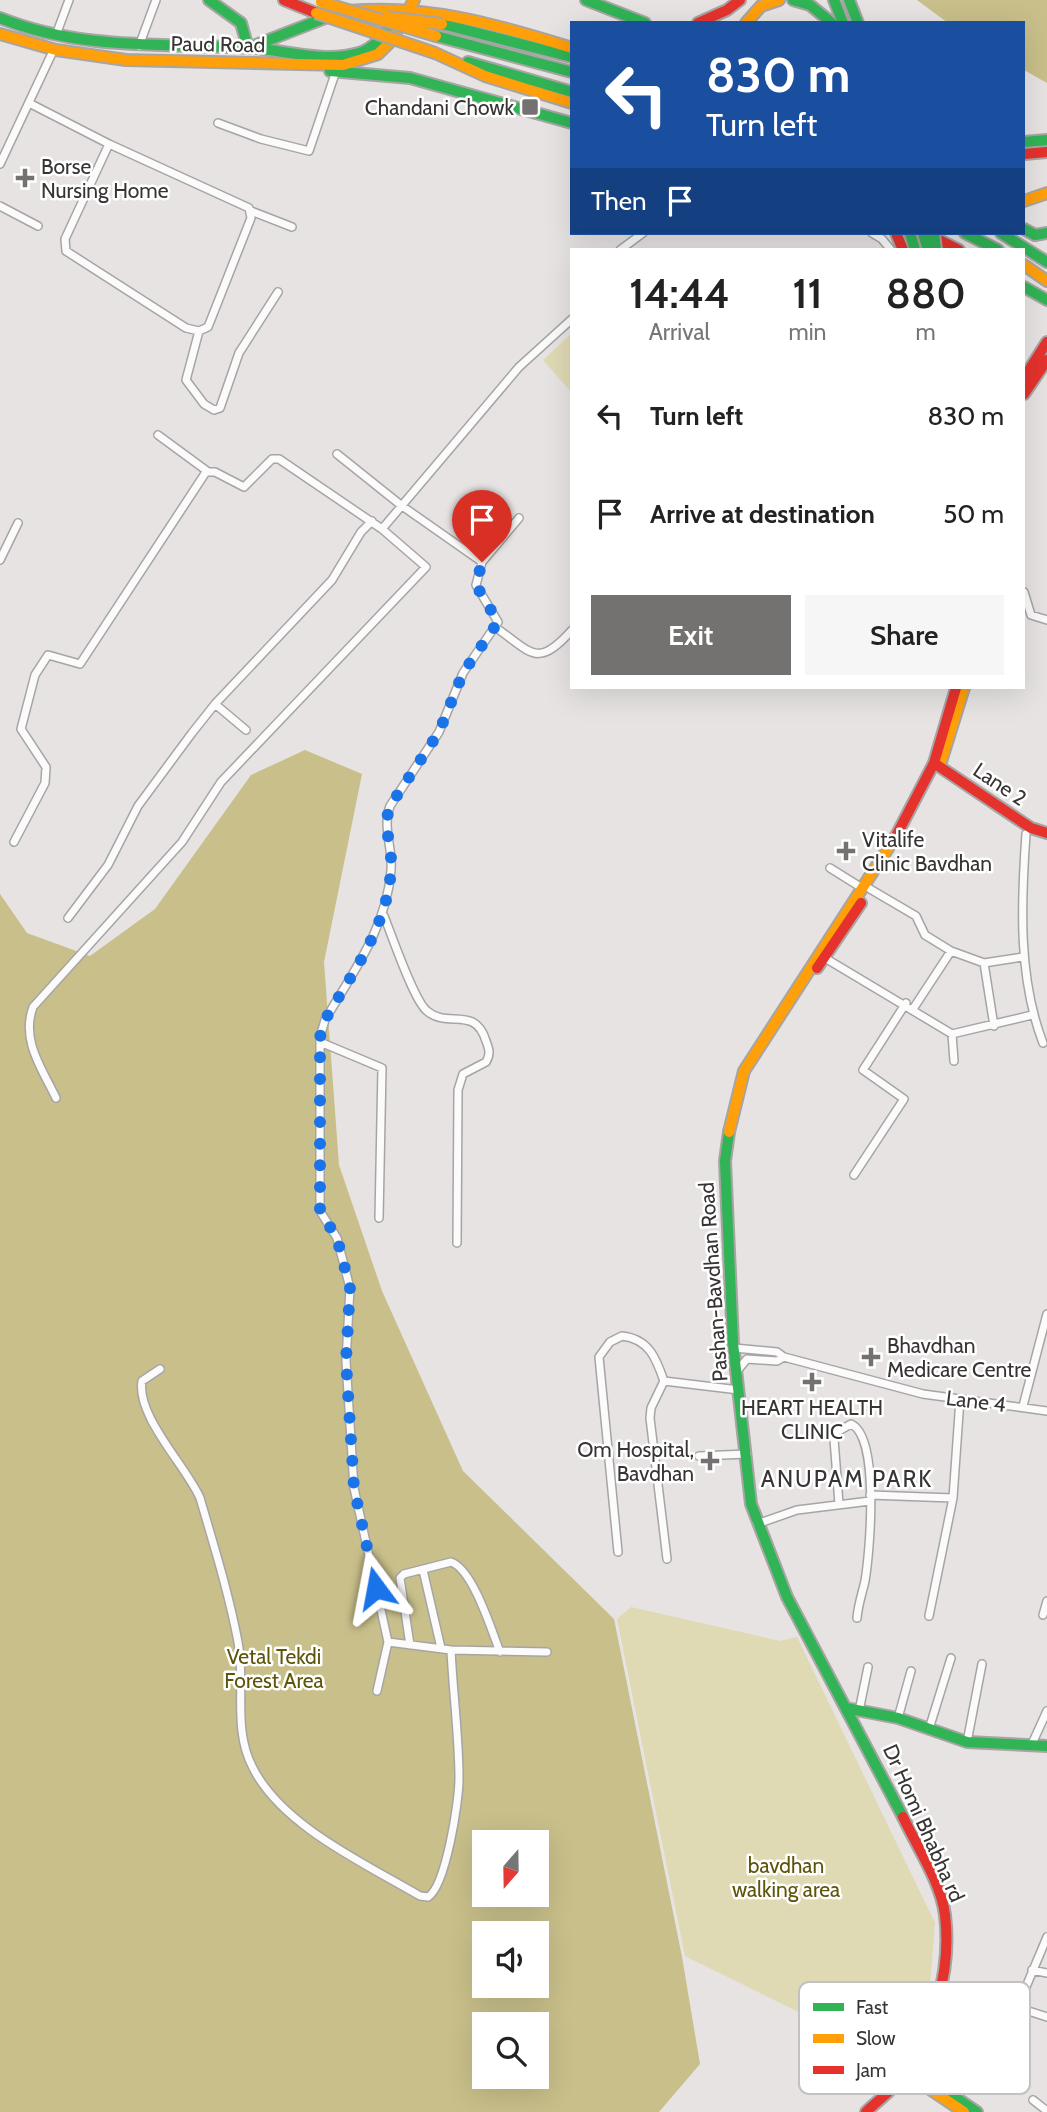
<!DOCTYPE html>
<style>
body{margin:0;font-family:Cabin,sans-serif;background:#f6f6f6;color:#222;height:100vh;display:flex;flex-direction:column;font-size:26px;white-space:nowrap}
*{box-sizing:border-box;margin:0}
p{font-size:23px;color:#767676}
.icon{flex:none;width:38px;height:38px;fill:none;stroke:currentColor;stroke-width:2;stroke-linecap:round;stroke-linejoin:round}
.map{position:relative;flex:1;overflow:hidden}
.sheet{position:absolute;left:570px;top:248px;width:455px;height:441px;display:flex;flex-direction:column;background:#fff;border-radius:0px;box-shadow:0 7px 28px #0002}
.sheet>*{flex:none}
.banner{position:absolute;left:570px;top:21px;width:455px;height:214px;border-radius:0px;box-shadow:0 7px 28px #0002;background:#1a4fa0;color:#fff;overflow:hidden}
.needle{width:46px;rotate:200deg}
.tools{position:absolute;left:472px;top:1830px;display:grid;gap:14px}
.tools a{display:grid;place-items:center;width:77px;height:77px;border-radius:0px;background:#fff;box-shadow:0 7px 28px #0002;font-size:35px}
.pin{position:absolute;display:grid;place-items:center;width:60px;height:60px;color:#fff;margin:-72px -30px;border-radius:50% 50% 50% 0;rotate:-45deg;box-shadow:0 0 7px #0007}
.pin .icon{rotate:45deg}
.me{position:absolute;width:77px;margin:-38px;rotate:347deg;stroke-linejoin:round;filter:drop-shadow(0 0 5px #0008)}
.turn{display:flex;align-items:center;gap:24px;height:147px;padding:0 21px;font-size:32px}
.turn .icon{width:91px;height:91px;stroke-width:2.5}
.turn b{display:block;font-size:49px;line-height:60px}
.then{display:flex;align-items:center;height:66px;padding:0 21px;background:#0003;gap:14px;font-size:26px}
.eta{display:flex;justify-content:space-evenly;align-items:center;height:119px;text-align:center}
.eta b{font-size:42px;font-weight:600;line-height:49px}
.action{display:flex;gap:14px;margin-top:auto;padding:14px 21px}
.action a{flex:1;height:80px;border-radius:0px;background:#747271;color:#fff;font-size:28px;font-weight:600;line-height:80px;text-align:center}
.action a+a{background:#f6f6f6;color:#222}
ul{padding:0;list-style:none}
li{display:flex;align-items:center;gap:21px;height:98px;padding:0 21px}
li div{flex:1}
li b{display:block;font-size:26px}
li em{font-style:normal}
.map>svg:first-child{display:block}
.green{fill:#dfd9b4}
.forest{fill:#c8bf8a;fill-rule:evenodd}
.lines{fill:none;stroke-linecap:round;stroke-linejoin:round}
.street-casing{stroke:#a7a5a4;stroke-width:10}
.fast-casing{stroke:#a7a5a4;stroke-width:14}
.slow-casing{stroke:#a7a5a4;stroke-width:14}
.jam-casing{stroke:#a7a5a4;stroke-width:14}
.street{stroke:#fbfbfb;stroke-width:7}
.fast{stroke:#30b455;stroke-width:10}
.slow{stroke:#ff9f0a;stroke-width:10}
.jam{stroke:#e5322d;stroke-width:10}
.fast-bridge-casing{stroke:#a7a5a4;stroke-width:14;stroke-linecap:butt}
.slow-bridge-casing{stroke:#a7a5a4;stroke-width:14;stroke-linecap:butt}
.fast-bridge{stroke:#30b455;stroke-width:10}
.slow-bridge{stroke:#ff9f0a;stroke-width:10}
.route{stroke:#1a73e8;stroke-width:12;stroke-dasharray:0 21.6}
.poi-dot{fill:#747271;stroke:#fff;stroke-width:2.5}
.labels{text-anchor:middle;dominant-baseline:central;stroke-width:5;stroke-linejoin:round;paint-order:stroke}
.street-label{font-size:21px;fill:#373534;stroke:#fff}
.poi-label{font-size:21px;fill:#373534;stroke:#fff;text-anchor:start}
.park-label{font-size:21px;fill:#5e550b;stroke:#fff}
.neighbourhood-label{font-size:23px;letter-spacing:2px;fill:#373534;stroke:#fff}
.key{fill:#fff;stroke:#c3c2c2;stroke-width:2}
.key-label{font-size:19px;fill:#373534}
</style>
<div class="map">
<svg width="1047" height="2112" viewBox="0 0 1047 2112">
<rect width="100%" height="100%" fill="#e6e3e2"/>
<path class="green" d="M572 333V393L543 360Z
M631 1607 780 1641 797 1637 935 1923 930 1983 893 2053 883 2054 685 1956 617 1619Z"/>
<path class="forest" d="M917 0H1047V83L1024 70V23H948Z
M305 750 362 774 324 962 339 1165 382 1291 463 1471 614 1619 682 1957 700 2064 659 2112H0V894L27 933 90 956 155 909 251 775ZM485 1843H537V1895H485ZM485 1934H537V1986H485ZM485 2025H537V2077H485Z"/>
<g class="lines">
<g class="street-casing">
<path id="street" d="M56 35 69 0
M139 46 156 0
M29 103 109 144 249 208 251 218 208 327 199 331 186 328 66 251 65 239 109 144
M218 123 261 139 309 151 336 71
M0 164 54 49
M0 206 38 226
M251 211 292 227
M872 233 882 239 891 250
M620 250 643 233
M199 331 186 380 204 404 214 410 220 408 239 353 278 292
M158 435 207 471
M337 454 402 506 482 562 519 518
M0 560 18 523
M1024 592 1031 615 1047 620
M495 627C532 653 537 669 572 630
M215 704 246 730
M1026 834C1021 904 1018 978 1043 1043
M14 842 45 783 46 767 21 729 35 675 48 655 80 664 206 472H215L244 487 272 459H279L382 529 519 367 572 319
M830 868 862 888
M870 889 916 916 925 935 951 951 984 963 1023 957
M384 916C392 936 414 1001 427 1011 448 1029 475 1005 486 1041 489 1049 491 1054 486 1062L463 1074 458 1090 457 1243
M68 918 108 865 138 806 192 733 215 704 332 580 361 532 372 521
M825 958 952 1034 1032 1015
M984 963 994 1026
M913 1009 951 951
M952 1034 954 1061
M320 1042 382 1068 379 1218
M56 1098C41 1067 21 1040 33 1007L182 842 221 782 426 567 382 529
M854 1175 904 1099 863 1070 906 1003
M734 1348 777 1352 784 1357 923 1394 1047 1411
M160 1369 142 1381C136 1416 186 1466 200 1498 214 1546 229 1594 238 1642 246 1684 232 1729 253 1768 282 1826 366 1864 420 1896L428 1897C446 1886 459 1801 459 1779 459 1736 453 1693 451 1650L388 1642
M737 1371 747 1359 777 1361 784 1357
M664 1381 739 1390
M1023 1406 1047 1314
M699 1456 747 1454
M870 1495 953 1498
M839 1504 834 1439 837 1432 851 1424C880 1437 870 1551 865 1581 862 1594 858 1605 857 1618
M757 1524 797 1510 870 1501
M618 1552 599 1357 610 1342 622 1336C649 1339 656 1358 664 1381L651 1408 650 1418 667 1559
M423 1570 441 1648
M1043 1615 1047 1601
M929 1616 953 1498 960 1399
M410 1645 400 1578 404 1574 451 1562C473 1569 492 1632 500 1652
M451 1650 547 1652
M377 1691 388 1642 354 1488 346 1361 350 1288 337 1238 320 1211V1037L325 1020C353 972 387 927 391 870 393 848 382 827 390 806L439 732 463 673 498 622 476 585 482 562
M859 1711 868 1667
M898 1718 911 1671
M929 1729 951 1658
M967 1742 982 1664
M1031 1746 1047 1711
M1032 1970 1047 1973
M940 1996 1004 2013H1015L1047 1937
M1019 2008 1047 2017
M1033 2100 1047 2111"/>
</g>
<g class="fast-casing">
<path id="fast" d="M209 0 241 23 248 48
M586 0 645 23
M793 0 810 5 832 23
M834 0 843 23
M849 0 858 23
M0 18C82 51 166 43 253 48 287 51 325 63 359 53 376 48 387 30 397 17
M442 24 572 57
M436 36 572 72
M251 47 330 16
M468 62 572 92
M330 71 410 78 572 123
M1024 142 1047 140
M1024 229 1035 235 1047 233
M910 233 915 250
M965 233 998 250
M1001 233 1047 262
M1024 287 1047 300
M729 1132 725 1161 733 1343 751 1504 787 1597 903 1817
M846 1708 898 1718 967 1742 1047 1746
M907 2064 977 2112"/>
</g>
<g class="slow-casing">
<path id="slow" d="M349 11C427 4 498 25 572 48
M746 23 761 6 779 0
M0 34 56 50 126 60 343 65 378 54 391 41 414 0
M435 53 485 76 572 103
M1024 201 1047 193
M1024 265 1047 281
M940 765 964 688
M729 1132 744 1071 896 836
M903 2071 964 2112"/>
</g>
<g class="jam-casing">
<path id="jam" d="M284 0 316 13
M698 23 727 10 740 0
M1024 154 1047 152
M896 233 903 250
M929 235 959 250
M1024 378 1047 342
M1024 394 1047 360
M934 763 1031 828 1047 833
M896 836 934 763 956 688
M817 968 861 903
M866 2112C877 2101 892 2091 901 2078 933 2031 952 1973 945 1915 941 1882 917 1847 903 1817"/>
</g>
<use href="#street" class="street"/>
<use href="#fast" class="fast"/>
<use href="#slow" class="slow"/>
<use href="#jam" class="jam"/>
<g class="fast-bridge-casing">
<path id="fast-bridge" d="M923 233 928 250
M934 233 936 250"/>
</g>
<g class="slow-bridge-casing">
<path id="slow-bridge" d="M321 2 436 36
M316 13 435 53
M387 17 442 24"/>
</g>
<use href="#fast-bridge" class="fast-bridge"/>
<use href="#slow-bridge" class="slow-bridge"/>
</g>
<g class="lines">
<path class="route" d="M376 1588 354 1488 346 1361 350 1288 337 1238 320 1211V1037L325 1020C353 972 387 927 391 870 393 848 382 827 390 806L439 732 463 673 498 622 476 585 482 562"/>
</g>
<g class="poi-dot">
<rect x="521" y="98" width="18" height="18" rx="3.5"/>
<path d="M21.5 167.5h7v7h7v7h-7v7h-7v-7h-7v-7h7z"/>
<path d="M842.5 840.5h7v7h7v7h-7v7h-7v-7h-7v-7h7z"/>
<path d="M867.5 1346.5h7v7h7v7h-7v7h-7v-7h-7v-7h7z"/>
<path d="M808.5 1371.5h7v7h7v7h-7v7h-7v-7h-7v-7h7z"/>
<path d="M706.5 1450.5h7v7h7v7h-7v7h-7v-7h-7v-7h7z"/>
</g>
<g class="labels">
<g class="street-label">
<text transform="translate(218 44) rotate(1)">Paud Road</text>
<text transform="translate(1000 784) rotate(34)">Lane 2</text>
<text transform="translate(713 1282) rotate(-94)">Pashan-Bavdhan Road</text>
<text transform="translate(976 1401) rotate(7)">Lane 4</text>
<text transform="translate(924 1823) rotate(66)">Dr Homi Bhabha rd</text>
</g>
<g class="poi-label">
<text x="514" y="107" text-anchor="end">Chandani Chowk</text>
<text x="41" y="166">Borse<tspan x="41" dy="24">Nursing Home</tspan></text>
<text x="862" y="839">Vitalife<tspan x="862" dy="24">Clinic Bavdhan</tspan></text>
<text x="887" y="1345">Bhavdhan<tspan x="887" dy="24">Medicare Centre</tspan></text>
<text x="812" y="1407" text-anchor="middle">HEART HEALTH<tspan x="812" dy="24">CLINIC</tspan></text>
<text x="694" y="1449" text-anchor="end">Om Hospital,<tspan x="694" dy="24">Bavdhan</tspan></text>
</g>
<g class="park-label">
<text x="274" y="1656">Vetal Tekdi<tspan x="274" dy="24">Forest Area</tspan></text>
<text x="786" y="1865">bavdhan<tspan x="786" dy="24">walking area</tspan></text>
</g>
<g class="neighbourhood-label">
<text x="847" y="1479">ANUPAM PARK</text>
</g>
</g>
<rect x="799" y="1982" width="231" height="112" rx="10" class="key"/>
<rect x="813" y="2003" width="31" height="8" fill="#30b455"/>
<rect x="813" y="2034" width="31" height="9" fill="#ff9f0a"/>
<rect x="813" y="2066" width="31" height="8" fill="#e5322d"/>
<g class="key-label">
<text x="856" y="2014">Fast</text>
<text x="856" y="2045">Slow</text>
<text x="856" y="2077">Jam</text>
</g>
</svg>
<div class="tools">
<a><svg class="needle" viewBox="-14 -14 28 28"><path d="M0-13l5 13h-10z" fill="#e53935"/><path d="M0 13l5-13h-10z" fill="#767676"/></svg></a>
<a><svg class="icon" aria-label="sound" viewBox="0 0 24 24"><path d="M4 9h4l5-4v14l-5-4H4zM17 9q2 3 0 6"/></svg></a>
<a><svg class="icon" aria-label="search" viewBox="0 0 24 24"><circle cx="10" cy="10" r="6"/><path d="M15 15l6 6"/></svg></a>
</div>
<div class="pin" style="left:482px;top:562px;background:#d93025"><svg class="icon" aria-label="arrive" viewBox="0 0 24 24"><path d="M6 21V4h12l-3 4 3 4H6"/></svg></div>
<svg class="me" style="left:376px;top:1588px" viewBox="-20 -20 40 40"><path d="M0-17L14 15 0 8-14 15z" fill="#1a73e8" stroke="#fff" stroke-width="4"/></svg>
<div class="banner">
<div class="turn"><svg class="icon" aria-label="left" viewBox="0 0 24 24"><path d="M17 20v-9H6M10 6l-5 5 5 5"/></svg><div><b>830 m</b>Turn left</div></div>
<div class="then">Then<svg class="icon" aria-label="arrive" viewBox="0 0 24 24"><path d="M6 21V4h12l-3 4 3 4H6"/></svg></div>
</div>
<section class="sheet">
<div class="eta">
<div><b>14:44</b><p>Arrival</p></div>
<div><b>11</b><p>min</p></div>
<div><b>880</b><p>m</p></div>
</div>
<ul>
<li><svg class="icon" aria-label="left" viewBox="0 0 24 24"><path d="M17 20v-9H6M10 6l-5 5 5 5"/></svg><div><b>Turn left</b></div><em>830 m</em></li>
<li><svg class="icon" aria-label="arrive" viewBox="0 0 24 24"><path d="M6 21V4h12l-3 4 3 4H6"/></svg><div><b>Arrive at destination</b></div><em>50 m</em></li>
</ul>
<div class="action"><a>Exit</a><a>Share</a></div>
</section>
</div>
